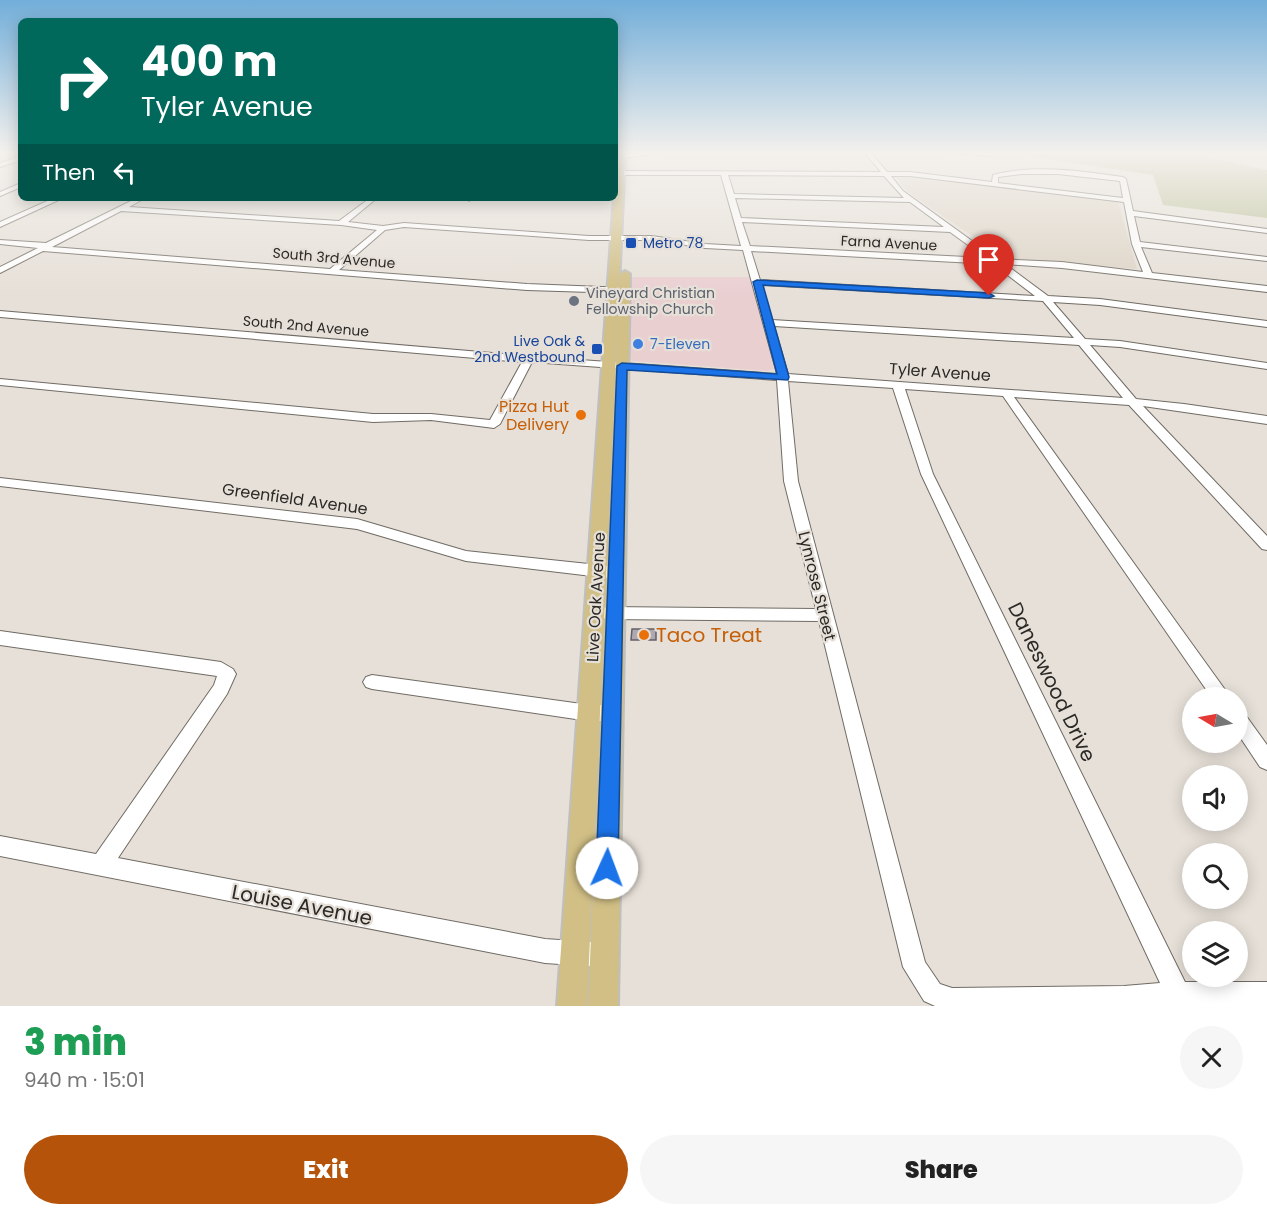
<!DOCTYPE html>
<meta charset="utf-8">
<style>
body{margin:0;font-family:Poppins,sans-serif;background:#f6f6f6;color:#222;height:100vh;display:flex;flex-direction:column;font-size:22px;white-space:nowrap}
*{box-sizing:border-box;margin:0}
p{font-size:20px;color:#767676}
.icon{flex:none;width:33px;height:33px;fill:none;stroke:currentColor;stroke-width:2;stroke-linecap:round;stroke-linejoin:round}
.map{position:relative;height:1006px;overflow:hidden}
.sheet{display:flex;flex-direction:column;background:#fff;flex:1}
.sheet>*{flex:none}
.hud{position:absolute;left:18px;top:18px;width:600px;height:183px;border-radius:9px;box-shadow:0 3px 15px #0003;background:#00695c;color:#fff;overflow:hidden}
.needle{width:39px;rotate:280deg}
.buttons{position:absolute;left:1182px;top:687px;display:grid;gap:12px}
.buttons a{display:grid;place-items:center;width:66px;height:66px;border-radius:50%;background:#fff;box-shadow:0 3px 15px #0003;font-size:30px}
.pin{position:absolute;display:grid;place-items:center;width:51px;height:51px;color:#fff;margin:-62px -26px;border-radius:50% 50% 50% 0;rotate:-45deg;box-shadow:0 0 6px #0007}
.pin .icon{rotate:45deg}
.me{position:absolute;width:66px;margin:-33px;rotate:2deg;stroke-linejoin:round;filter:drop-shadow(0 0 4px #0008)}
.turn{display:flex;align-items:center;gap:21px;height:126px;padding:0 24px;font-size:27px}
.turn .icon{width:78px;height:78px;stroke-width:2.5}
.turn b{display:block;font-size:42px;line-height:51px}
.then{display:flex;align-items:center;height:57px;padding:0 24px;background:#0003;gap:12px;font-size:22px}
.round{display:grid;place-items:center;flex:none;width:63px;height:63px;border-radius:32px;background:#f6f6f6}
.head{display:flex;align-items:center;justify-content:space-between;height:102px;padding:0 24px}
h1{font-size:36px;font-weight:800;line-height:45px;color:#1e9e55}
.button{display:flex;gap:12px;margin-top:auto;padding:12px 24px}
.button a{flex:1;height:69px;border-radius:36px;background:#b45309;color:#fff;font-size:24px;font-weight:800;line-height:69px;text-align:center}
.button a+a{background:#f6f6f6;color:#222}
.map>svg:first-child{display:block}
.commercial{fill:#eacfd1}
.built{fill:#ddd4c6}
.green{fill:#bac097}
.building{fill:#ada9b0;stroke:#645f66;stroke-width:1.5}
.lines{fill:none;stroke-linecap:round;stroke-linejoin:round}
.minor-casing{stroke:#706b64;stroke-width:2}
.major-casing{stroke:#bfbfbe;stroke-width:4}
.minor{fill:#fff;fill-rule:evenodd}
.major{fill:#d1bf85;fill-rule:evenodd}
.route{fill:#1a73e8;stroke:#114b97;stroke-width:1.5}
.transit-dot{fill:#1a4fb4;stroke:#e6e0d8;stroke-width:2}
.worship-dot{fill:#6b7280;stroke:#e6e0d8;stroke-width:2}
.shop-dot{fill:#3f7fe0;stroke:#e6e0d8;stroke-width:2}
.food-dot{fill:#e8710a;stroke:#e6e0d8;stroke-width:2}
.labels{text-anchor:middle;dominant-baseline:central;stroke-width:4.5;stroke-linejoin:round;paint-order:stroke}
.far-transit-label{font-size:14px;fill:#164399;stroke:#e6e0d8;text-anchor:start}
.far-street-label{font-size:14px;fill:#2b2926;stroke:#e6e0d8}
.far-worship-label{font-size:14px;fill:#5b616d;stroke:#e6e0d8;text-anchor:start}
.far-shop-label{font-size:14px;fill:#366cbe;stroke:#e6e0d8;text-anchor:start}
.street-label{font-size:16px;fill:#2b2926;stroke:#e6e0d8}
.food-label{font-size:16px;fill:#c56008;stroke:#e6e0d8;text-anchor:end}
.near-food-label{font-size:20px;fill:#c56008;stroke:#e6e0d8;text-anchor:start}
.near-street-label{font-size:20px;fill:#2b2926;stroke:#e6e0d8}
</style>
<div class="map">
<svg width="1267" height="1006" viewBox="0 0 1267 1006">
<rect width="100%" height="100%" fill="#e6e0d8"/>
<path class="commercial" d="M630 277H750L774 369 767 371 633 361 629 358Z"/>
<path class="built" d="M896 177H922L1118 202 1137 269 1005 258 906 191Z"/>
<path class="green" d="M1006 153H1186L1267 170V218L1163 205 1153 175Z"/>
<path class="building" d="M632 629H656V640H631Z"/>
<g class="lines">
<g class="minor-casing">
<path id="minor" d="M641 153H663L615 159V155Z
M865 153H871L887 172H910L992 182 993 175C1034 164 1081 171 1123 177L1126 179 1133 211 1267 229V233L1134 216 1140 242 1267 257V261L1141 247 1152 273 1267 286V292L1062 268 1005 264 1048 296 1100 299 1267 321V327L1100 305 1053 302 1085 339 1120 341 1267 363V369L1120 347 1090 345 1136 399 1184 404 1267 416V424L1143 406 1267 536V550L1262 549 1129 405 1014 397 1231 698H1212L1003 396 905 389 933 474 1185 982H1267V1006H935L924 1001 903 967 819 621 607 619 601 617 599 613 601 609 607 607 816 609 784 481 777 380 532 362 500 424 494 428 431 420 373 422 0 385V379L373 414H431L490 420 522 362 0 317V311L552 358 777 374 743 250 705 248 652 240H589L404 227 385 230 339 270 527 284 627 288 628 290 624 293 527 290 43 251 0 273V267L38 248 0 244V240L46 243 137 198H145L129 207 339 221 370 198H377L348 222 383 226 404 223 589 236H652L705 244 741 246 721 175H620L617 173 620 171 881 172ZM1021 174H1058L1120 181 1123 198 998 183V177ZM728 175 884 176 904 198 734 194ZM891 176H910L1124 202 1132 244 1143 272 1062 262 997 259 903 191ZM735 198 910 202 944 227 741 218ZM121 211 341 225 377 230 330 269 52 247ZM742 222 950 232 986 258 750 246ZM751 251 993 264 1035 296 760 280ZM762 285 1043 301 1074 338 772 320ZM774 326 1079 345 1123 398 788 374ZM788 381 893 388 921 474 1160 983 1124 986 952 988 940 984 925 962 798 481Z
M948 153H994L995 154 992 156Z
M21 156V160L0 167V163Z
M21 183V187L0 196V192Z
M54 198H63L0 227V222Z
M466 198H472V199L469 201Z
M0 478 357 519 466 551 617 567 622 569 624 573 622 577 617 579 466 561 357 529 0 486Z
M0 631 221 662 233 669 236 674 227 694 118 858 545 939 604 943 612 947 616 955 612 963 604 967 545 963 0 856V836L96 854 214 685 217 676 0 645Z
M372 675 589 705H612L618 707 621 713 618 719 612 721H589L372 689 366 687 363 682 366 677Z
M1238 711 1244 713 1267 745V770L1260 767 1238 734Z"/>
</g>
<g class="major-casing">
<path id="major" d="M617 153H625L587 1006H557Z
M625 271 630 274 618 1006H588L620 274Z"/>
</g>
<use href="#minor" class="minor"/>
<use href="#major" class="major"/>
</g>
<linearGradient id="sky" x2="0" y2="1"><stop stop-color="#72aed9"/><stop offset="0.52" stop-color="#f4f1ed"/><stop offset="1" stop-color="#f4f1ed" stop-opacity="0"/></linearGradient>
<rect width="1267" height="294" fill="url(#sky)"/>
<path class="route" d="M757 280 989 293 994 296 989 298 763 285 789 377 788 380 627 370 618 868 615 876 607 879 600 876 596 868 617 366 622 363 777 374 753 282Z"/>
<g class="transit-dot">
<rect x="625" y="237" width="12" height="12" rx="3"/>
<rect x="591" y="343" width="12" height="12" rx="3"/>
</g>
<circle class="worship-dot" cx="574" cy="301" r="6"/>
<circle class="shop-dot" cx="638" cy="344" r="6"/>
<g class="food-dot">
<circle cx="581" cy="415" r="6"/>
<circle cx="644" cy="635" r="6"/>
</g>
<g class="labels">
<g class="far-transit-label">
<text x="643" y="243">Metro 78</text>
<text x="585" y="341" text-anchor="end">Live Oak &amp;<tspan x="585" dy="16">2nd Westbound</tspan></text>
</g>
<g class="far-street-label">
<text transform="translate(889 243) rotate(3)">Farna Avenue</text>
<text transform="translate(334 258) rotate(5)">South 3rd Avenue</text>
<text transform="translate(306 326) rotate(5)">South 2nd Avenue</text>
</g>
<g class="far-worship-label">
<text x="586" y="293">Vineyard Christian<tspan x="586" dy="16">Fellowship Church</tspan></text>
</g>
<g class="far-shop-label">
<text x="650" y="344">7-Eleven</text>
</g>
<g class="street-label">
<text transform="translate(940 372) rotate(4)">Tyler Avenue</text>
<text transform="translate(295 499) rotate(8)">Greenfield Avenue</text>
<text transform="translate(817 586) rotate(76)">Lynrose Street</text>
<text transform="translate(596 597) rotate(-87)">Live Oak Avenue</text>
</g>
<g class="food-label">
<text x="569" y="406">Pizza Hut<tspan x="569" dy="18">Delivery</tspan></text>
</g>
<g class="near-food-label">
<text x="656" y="635">Taco Treat</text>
</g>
<g class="near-street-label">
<text transform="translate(1052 682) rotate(64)">Daneswood Drive</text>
<text transform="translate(302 905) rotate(11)">Louise Avenue</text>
</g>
</g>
</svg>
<div class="buttons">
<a><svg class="needle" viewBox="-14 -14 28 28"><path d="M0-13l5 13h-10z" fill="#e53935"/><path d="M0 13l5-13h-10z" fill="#767676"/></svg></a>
<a><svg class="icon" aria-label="sound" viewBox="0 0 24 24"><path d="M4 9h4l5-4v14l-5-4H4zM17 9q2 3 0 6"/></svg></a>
<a><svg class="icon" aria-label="search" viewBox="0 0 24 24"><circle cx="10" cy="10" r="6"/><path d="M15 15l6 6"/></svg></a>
<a><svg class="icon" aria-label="layers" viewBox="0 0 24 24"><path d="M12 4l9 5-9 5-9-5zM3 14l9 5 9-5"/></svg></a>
</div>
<div class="pin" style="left:989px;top:296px;background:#d93025"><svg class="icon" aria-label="arrive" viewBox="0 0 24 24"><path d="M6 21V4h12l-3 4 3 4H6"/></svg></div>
<svg class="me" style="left:607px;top:868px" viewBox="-20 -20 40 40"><circle r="19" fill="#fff"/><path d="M0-13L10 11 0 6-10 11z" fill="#1a73e8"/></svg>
<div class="hud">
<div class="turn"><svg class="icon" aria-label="right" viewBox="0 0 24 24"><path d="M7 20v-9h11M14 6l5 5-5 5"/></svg><div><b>400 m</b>Tyler Avenue</div></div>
<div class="then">Then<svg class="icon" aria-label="left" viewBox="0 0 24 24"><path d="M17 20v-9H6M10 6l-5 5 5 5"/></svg></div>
</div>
</div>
<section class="sheet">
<div class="head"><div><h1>3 min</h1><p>940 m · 15:01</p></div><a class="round"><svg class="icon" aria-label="close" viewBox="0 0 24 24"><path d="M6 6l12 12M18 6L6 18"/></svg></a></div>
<div class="button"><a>Exit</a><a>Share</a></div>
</section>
